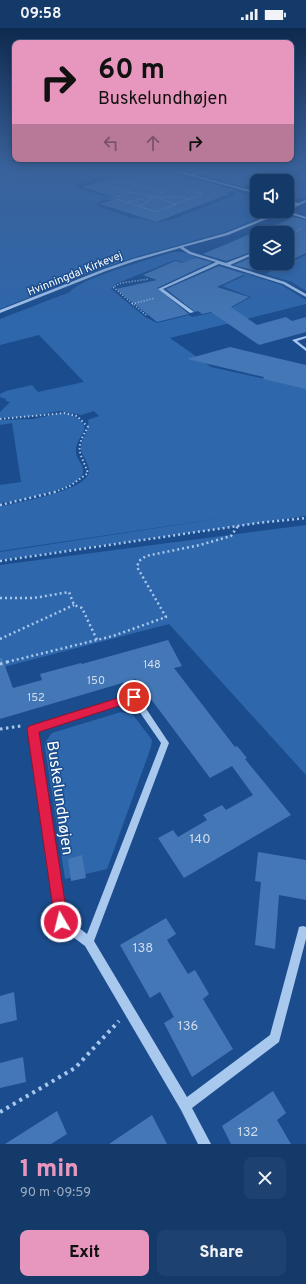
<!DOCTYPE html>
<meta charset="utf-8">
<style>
body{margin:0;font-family:Overpass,sans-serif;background:#1d4170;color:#f1f3f6;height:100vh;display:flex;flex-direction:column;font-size:15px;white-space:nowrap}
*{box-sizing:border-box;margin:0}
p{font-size:13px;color:#9dadc1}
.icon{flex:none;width:22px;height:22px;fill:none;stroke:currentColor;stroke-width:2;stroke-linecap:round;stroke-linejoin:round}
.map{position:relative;height:1116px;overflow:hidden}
.details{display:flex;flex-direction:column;background:#143a6a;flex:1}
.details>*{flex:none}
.banner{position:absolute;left:12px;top:12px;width:282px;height:122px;border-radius:8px;box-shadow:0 2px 10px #0003,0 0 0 1px #33547e;background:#e797bd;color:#111;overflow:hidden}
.fabs{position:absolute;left:250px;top:146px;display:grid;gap:8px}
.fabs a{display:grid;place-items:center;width:44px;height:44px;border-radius:8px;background:#143a6a;box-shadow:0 2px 10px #0003,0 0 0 1px #33547e;font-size:20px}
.pin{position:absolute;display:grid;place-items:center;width:34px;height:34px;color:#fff;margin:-17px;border:2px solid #fff;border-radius:50%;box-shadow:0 1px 4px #0007}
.me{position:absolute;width:44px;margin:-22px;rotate:352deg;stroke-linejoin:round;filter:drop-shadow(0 0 3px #0008)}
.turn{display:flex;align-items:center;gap:14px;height:84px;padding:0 20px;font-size:18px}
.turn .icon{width:52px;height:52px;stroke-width:2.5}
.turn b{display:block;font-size:28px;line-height:34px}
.lanes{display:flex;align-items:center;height:38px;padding:0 20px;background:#0003;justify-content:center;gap:20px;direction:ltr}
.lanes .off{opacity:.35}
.round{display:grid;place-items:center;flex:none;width:42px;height:42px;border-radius:8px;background:#1d4170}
.head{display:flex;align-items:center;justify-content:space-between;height:68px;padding:0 20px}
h1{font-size:24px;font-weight:800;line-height:30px;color:#e797bd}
.action{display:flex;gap:8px;margin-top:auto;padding:8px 20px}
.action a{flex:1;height:46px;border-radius:8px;background:#e797bd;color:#111;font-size:16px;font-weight:800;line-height:46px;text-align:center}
.action a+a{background:#1d4170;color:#f1f3f6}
.status{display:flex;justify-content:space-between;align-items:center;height:28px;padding:0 20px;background:#143a6a;direction:ltr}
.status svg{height:11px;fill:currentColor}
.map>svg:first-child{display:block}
.green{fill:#2e67ac}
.building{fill:#4477b6}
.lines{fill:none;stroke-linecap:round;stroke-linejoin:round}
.path-far5{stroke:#a9c8ee;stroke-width:1;stroke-dasharray:1 1.5;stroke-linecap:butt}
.path-far4{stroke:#a9c8ee;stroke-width:1.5;stroke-dasharray:1 2;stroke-linecap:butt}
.path-far3{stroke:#a9c8ee;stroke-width:2;stroke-dasharray:1.5 2.5;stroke-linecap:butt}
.path-far2{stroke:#a9c8ee;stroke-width:2.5;stroke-dasharray:2 3;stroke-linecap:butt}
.path-far1{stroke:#a9c8ee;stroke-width:3;stroke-dasharray:2.5 3.5;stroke-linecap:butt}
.path{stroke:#a9c8ee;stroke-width:4;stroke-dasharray:3 4.5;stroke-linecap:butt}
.minor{fill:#a9c8ee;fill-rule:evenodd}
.route{fill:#e11d48;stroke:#92132f}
.labels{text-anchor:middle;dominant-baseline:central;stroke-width:3;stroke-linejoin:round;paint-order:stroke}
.far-street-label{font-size:11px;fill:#fff;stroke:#1b4d8e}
.number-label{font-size:11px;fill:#d0dded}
.near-number-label{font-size:13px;fill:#d0dded}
.near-street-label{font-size:16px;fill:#fff;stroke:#1b4d8e}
</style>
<div class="status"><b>09:58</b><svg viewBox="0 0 49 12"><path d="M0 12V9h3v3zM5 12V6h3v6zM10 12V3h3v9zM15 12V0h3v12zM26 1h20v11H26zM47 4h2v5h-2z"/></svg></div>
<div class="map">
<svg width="306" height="1116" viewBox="0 0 306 1116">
<rect width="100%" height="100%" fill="#1b4d8e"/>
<path class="green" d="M0 141H76L102 148C94 152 79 153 74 159L101 167 117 168 112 170 115 172H103L94 177 132 190C141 188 147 193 155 194 160 195 163 192 168 193L235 167 232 164 208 158 211 157 257 169V183H276L225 204 132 230 95 243 0 281Z
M306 145V170H294L287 168V154Z
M174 224H182L209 234 211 236 200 239 175 232 115 256 111 261 145 289 157 295 189 287 192 289 229 281 251 269 222 258 244 248 245 245 281 257 306 272V276L170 310 211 339 306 360V488L0 532V524L229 489 0 523V478C17 475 86 463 89 444 90 436 82 429 81 421 80 411 90 404 88 392L99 388 94 383 81 387 59 383 32 388 0 390V384L10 374 6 373V371L0 369V366L6 363 32 357 38 364 84 354 39 307 0 317V291L70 264C80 250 154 230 174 224Z
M306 227V263L292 254 265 246Z
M56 386C60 386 65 385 68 386 75 387 87 395 84 402 81 410 75 415 76 424 76 433 88 439 81 449 72 462 16 473 0 475V457L21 454 12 395 0 397V392L33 391Z
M306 497V747L169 596 0 640V537Z
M121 684 133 687 152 712 151 719 107 841 65 851 45 719 46 713 52 705Z"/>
<path class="building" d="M95 141H164L165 142 236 162 226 165 229 166 156 194 100 176 118 170 82 159 111 150 95 145Z
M213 141H288V142L244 159 200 147 212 143Z
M293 189 306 192V225L287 234V205H257V222L226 233 203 226 262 201 265 202Z
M257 227V235H286L265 243 257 241 253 242 234 237Z
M196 230 212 234 157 260 189 286 157 294 116 261 157 252 143 247 175 233 182 235Z
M219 238 245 246 217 259 249 269 231 279 257 297 286 289 292 293 306 289V304L259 317 211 284 202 286 198 283 195 284 166 261Z
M230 319 306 337V361L263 351 264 349 187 331Z
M168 612 182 638 174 640 235 719 237 718 247 730 245 731 291 787 184 850 158 810 173 802 178 809 207 792 203 787 222 777 226 782 253 767 232 738 210 750 136 651 0 691V630H2L13 660 42 652 40 646 81 635 82 636Z
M258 824 306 832V872L279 867 275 921 255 917 261 854 255 853Z
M82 827 86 850 71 853 68 831Z
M166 890 176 906 167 912 188 946 195 942 209 966 203 971 233 1021 192 1049 164 995 174 989 160 964 150 970 120 917Z
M14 964 17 992 0 996V968Z
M23 1029 26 1054 0 1060V1035Z
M273 1063 286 1085 277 1092 291 1116H231L222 1098Z
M57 1083 67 1106 51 1116H5Z
M152 1087 167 1116H109Z"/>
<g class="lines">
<path class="path-far5" d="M78 141 109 150
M117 143 122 141
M263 143 269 141
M249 147 263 143 255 141
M0 151 41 141
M286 153 306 145
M181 160 202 166 156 184 113 170 129 164 155 169H182L189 171
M128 164 106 158 121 153 165 165
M157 170 175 176
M128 174 152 169
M140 178 153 170
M287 207 303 200"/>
<path class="path-far4" d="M132 276 155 270
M146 287 113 259 121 255 149 251"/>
<path class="path-far3" d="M0 391 64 385 77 388 88 399C74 422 80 423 88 445L70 458 52 465"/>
<path class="path-far2" d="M0 477 55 464
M0 533 258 495 306 490
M0 570H34L69 564 74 577 82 580 97 612
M0 611 74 577
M7 634 113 608 166 589 137 539 139 533 146 528 200 517 231 508 238 498"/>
<path class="path-far1" d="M0 636 11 633
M0 701 21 698"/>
<path class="path" d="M0 1084 75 1040 119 993"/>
<path class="minor" d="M165 141H169L191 146 212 141V142L194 147 257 164V166Z
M287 172 299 175 306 172V174L287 183V181L296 176 287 174Z
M281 183H287L306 189V191L284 184 228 207 183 219 191 224 226 235 257 223V225L230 237 285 254 306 266V269L283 256 219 236 163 261 194 284 190 285 158 261 216 234 189 226 180 220 135 233 106 243 0 285V282L104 241 133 231 226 205Z
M306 308V310L297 313 306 320V323L292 312Z
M134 666 137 667 169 715 94 913 187 1069 270 1007 298 903 299 899 303 898 306 899V911L279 1014 192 1080 211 1116H198L181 1082 85 918 57 897 56 893 29 701 30 699 33 698ZM132 673 161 715 87 906 66 890 37 703Z"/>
</g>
<linearGradient id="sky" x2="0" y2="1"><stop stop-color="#0f2a4e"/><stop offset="0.47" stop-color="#39629b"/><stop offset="1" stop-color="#39629b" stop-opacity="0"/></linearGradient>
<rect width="306" height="297" fill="url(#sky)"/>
<path class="route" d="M134 665 137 666 139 669 137 672 39 704 68 894 66 898 61 900 57 898 55 894 27 701 29 698Z"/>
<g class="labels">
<g class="far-street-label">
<text transform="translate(75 246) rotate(-22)">Hvinningdal Kirkevej</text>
</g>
<g class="number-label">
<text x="152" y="637">148</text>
<text x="96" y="653">150</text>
<text x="36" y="670">152</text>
</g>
<g class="near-number-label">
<text x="200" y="812">140</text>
<text x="143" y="921">138</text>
<text x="188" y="999">136</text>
<text x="248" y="1105">132</text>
</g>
<g class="near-street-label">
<text transform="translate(59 770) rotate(82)">Buskelundhøjen</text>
</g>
</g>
</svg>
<div class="fabs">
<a><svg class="icon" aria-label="sound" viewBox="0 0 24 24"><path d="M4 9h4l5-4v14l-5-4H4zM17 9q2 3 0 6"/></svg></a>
<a><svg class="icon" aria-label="layers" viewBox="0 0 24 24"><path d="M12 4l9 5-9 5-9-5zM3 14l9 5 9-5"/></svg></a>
</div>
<div class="pin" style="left:134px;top:669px;background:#d93025"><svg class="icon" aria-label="arrive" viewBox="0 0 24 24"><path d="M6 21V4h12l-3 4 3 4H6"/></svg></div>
<svg class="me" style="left:61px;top:894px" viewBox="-20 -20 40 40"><circle r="17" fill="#e11d48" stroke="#fff" stroke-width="3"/><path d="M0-11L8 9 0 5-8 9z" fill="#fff"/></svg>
<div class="banner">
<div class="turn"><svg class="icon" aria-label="right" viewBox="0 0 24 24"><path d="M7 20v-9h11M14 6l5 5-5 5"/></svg><div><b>60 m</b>Buskelundhøjen</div></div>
<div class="lanes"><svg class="icon off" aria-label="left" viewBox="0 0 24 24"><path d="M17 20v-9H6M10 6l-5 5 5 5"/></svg><svg class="icon off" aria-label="ahead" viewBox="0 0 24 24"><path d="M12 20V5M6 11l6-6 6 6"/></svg><svg class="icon" aria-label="right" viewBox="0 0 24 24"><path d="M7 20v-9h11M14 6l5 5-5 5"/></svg></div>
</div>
</div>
<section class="details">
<div class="head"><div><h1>1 min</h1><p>90 m · 09:59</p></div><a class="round"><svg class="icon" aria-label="close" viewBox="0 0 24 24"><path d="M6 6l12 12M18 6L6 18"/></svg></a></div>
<div class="action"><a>Exit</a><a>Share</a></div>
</section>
